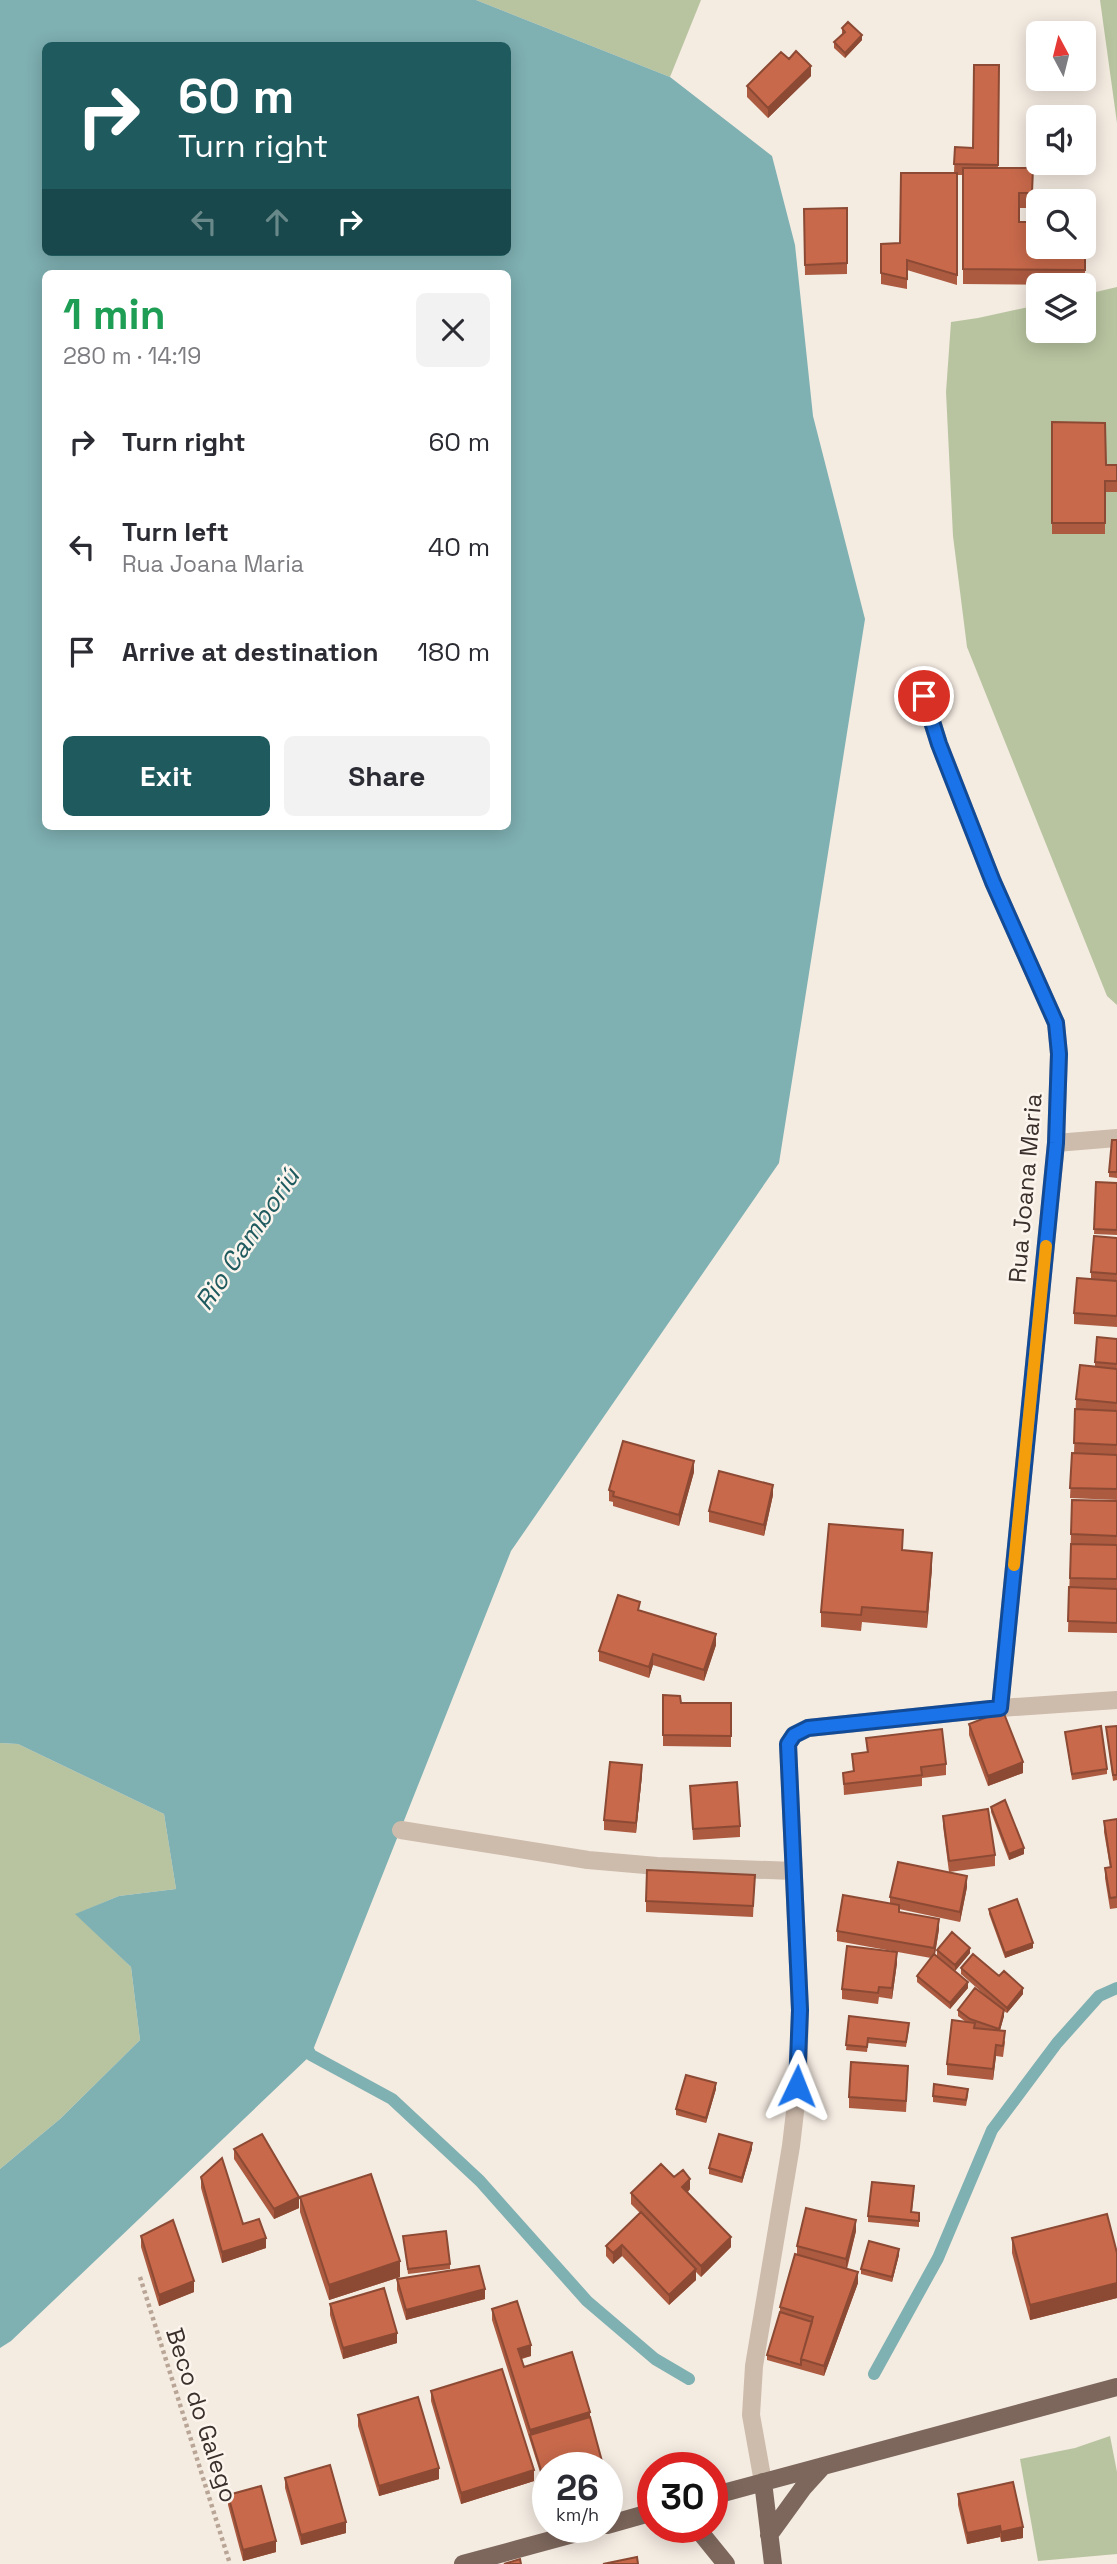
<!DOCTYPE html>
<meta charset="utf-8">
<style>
body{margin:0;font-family:"Space Grotesk",sans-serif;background:#f2f2f3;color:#2b2b33;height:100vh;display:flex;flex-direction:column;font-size:26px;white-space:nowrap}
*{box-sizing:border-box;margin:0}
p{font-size:23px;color:#7c7c81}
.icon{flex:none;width:38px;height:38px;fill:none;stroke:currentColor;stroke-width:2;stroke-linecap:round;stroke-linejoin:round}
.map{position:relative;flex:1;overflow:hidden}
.panel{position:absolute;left:42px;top:270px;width:469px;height:560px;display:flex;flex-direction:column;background:#fff;border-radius:10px;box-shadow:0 4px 18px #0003}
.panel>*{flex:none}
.banner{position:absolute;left:42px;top:42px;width:469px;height:214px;border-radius:10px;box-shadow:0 4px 18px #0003;background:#1f5a5e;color:#fff;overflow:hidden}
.needle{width:46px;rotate:353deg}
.buttons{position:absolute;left:1026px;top:21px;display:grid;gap:14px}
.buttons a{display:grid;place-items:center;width:70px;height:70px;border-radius:10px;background:#fff;box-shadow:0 4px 18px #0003;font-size:35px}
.speed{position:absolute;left:532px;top:2452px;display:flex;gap:14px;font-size:35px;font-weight:700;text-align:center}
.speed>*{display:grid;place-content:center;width:91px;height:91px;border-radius:50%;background:#fff;box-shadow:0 4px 18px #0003;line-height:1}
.speed small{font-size:18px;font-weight:400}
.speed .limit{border:10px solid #d22;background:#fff;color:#111}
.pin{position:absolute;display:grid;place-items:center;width:60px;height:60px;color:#fff;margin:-30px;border:4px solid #fff;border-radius:50%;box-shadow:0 2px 7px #0007}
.me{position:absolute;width:77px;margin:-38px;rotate:2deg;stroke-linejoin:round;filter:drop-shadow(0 0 5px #0008)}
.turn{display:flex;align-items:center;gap:24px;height:147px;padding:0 21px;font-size:32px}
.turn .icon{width:91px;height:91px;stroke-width:2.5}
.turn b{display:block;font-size:49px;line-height:60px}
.lanes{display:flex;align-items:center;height:66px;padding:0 21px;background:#0003;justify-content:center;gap:35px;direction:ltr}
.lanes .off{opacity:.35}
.round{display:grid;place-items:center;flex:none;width:74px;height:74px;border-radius:10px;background:#f2f2f3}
.head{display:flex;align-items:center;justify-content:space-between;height:119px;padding:0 21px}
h1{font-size:42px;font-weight:600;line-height:52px;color:#1e9e55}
.action{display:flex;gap:14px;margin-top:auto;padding:14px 21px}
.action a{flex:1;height:80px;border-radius:10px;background:#1f5a5e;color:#fff;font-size:28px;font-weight:600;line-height:80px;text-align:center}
.action a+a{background:#f2f2f3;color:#2b2b33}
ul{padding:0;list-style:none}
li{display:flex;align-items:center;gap:21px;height:105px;padding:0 21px}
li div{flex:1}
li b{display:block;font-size:26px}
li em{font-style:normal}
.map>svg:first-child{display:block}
.green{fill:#b8c4a0}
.water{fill:#7fb0b2;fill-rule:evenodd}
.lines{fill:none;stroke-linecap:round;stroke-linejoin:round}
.stream{stroke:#7fb0b2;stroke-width:12}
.path{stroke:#b9a596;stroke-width:4.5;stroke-dasharray:3.5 3.5;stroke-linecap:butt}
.minor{stroke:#cdbbac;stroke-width:18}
.major{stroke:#7d675c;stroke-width:18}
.wall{fill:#ac5a40}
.shaded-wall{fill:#8c4a34}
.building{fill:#c8694b;stroke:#8c4a34;stroke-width:2}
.route-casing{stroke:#114b97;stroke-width:18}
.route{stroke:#1a73e8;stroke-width:12}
.slow{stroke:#f59e0b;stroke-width:12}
.labels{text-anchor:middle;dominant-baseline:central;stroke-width:5;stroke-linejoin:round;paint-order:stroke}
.street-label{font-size:24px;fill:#3b302b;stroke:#fbf5ee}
.water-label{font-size:26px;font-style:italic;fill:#1f5a5e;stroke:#fbf5ee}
</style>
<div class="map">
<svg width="1117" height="2564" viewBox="0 0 1117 2564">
<rect width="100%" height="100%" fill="#f4ebe1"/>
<path class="green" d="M476 0H701L670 77Z
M1100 0H1117V123Z
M1117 287V1005L1107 996 967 647 953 536 946 392 951 322 978 318 1038 305V331H1083V295Z
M0 1743 18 1744 164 1814 176 1889 119 1896 76 1914 131 1967 140 2040 60 2119 0 2169Z
M1110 2436 1117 2472V2554L1038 2561 1020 2459 1075 2448Z"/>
<path class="water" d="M0 0H476L670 77 772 156 795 245 813 416 865 619 779 1163 511 1551 311 2055 11 2341 0 2348V2169L60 2119 140 2040 131 1967 75 1914 119 1896 176 1889 164 1814 18 1744 0 1743ZM46 46H508V252H46ZM46 273H508V826H46Z"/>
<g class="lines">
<path class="stream" d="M303 2041 311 2055 392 2099 480 2181 587 2301 655 2359 689 2379
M874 2374 938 2258 992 2130 1057 2043 1099 1996 1117 1988"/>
<path class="path" d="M140 2277 230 2564"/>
<path class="minor" d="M924 696 939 744 993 882 1056 1023 1059 1054 1056 1143 1000 1708
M1056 1143 1117 1138
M401 1830 588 1860 657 1866 794 1871
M763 2482 751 2415 754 2366 791 2146 798 2086 800 2010 788 1744 794 1735 808 1728 1000 1708 1117 1700"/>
<path class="major" d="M763 2482 773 2564
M712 2496 1117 2387
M607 2525 653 2512
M696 2527 726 2564
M769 2535 803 2488 823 2466
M463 2564 599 2527"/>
</g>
<path class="wall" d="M842 28 862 40 845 58 834 48V42L842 34Z
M789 59 811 76 768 118 747 97V86Z
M999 65 998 168H1033L1032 208H1019V222L1085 223V285L963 284V175H957V285L907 270V289L881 284V244L900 243 954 173 955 147 973 148Z
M847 208V274L805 275 804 209Z
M1052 422 1106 465H1117V492H1105V534H1052Z
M1117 1140V1178L1109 1177V1172Z
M1096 1182 1117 1183V1235L1094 1234Z
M1117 1238V1327L1074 1324V1313L1091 1279V1272Z
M1117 1339V1500L1070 1498 1072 1453H1074L1076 1399 1095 1366V1362Z
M694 1472 679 1526 613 1506V1502L609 1501V1490Z
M773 1495 764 1536 709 1522V1511Z
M1072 1500 1117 1501V1633L1068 1632Z
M903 1550 932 1568 927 1628 862 1622 861 1631 821 1627V1612Z
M640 1611 716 1645 704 1681 653 1665 649 1678 599 1661V1651Z
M663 1695 681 1703H731V1747L663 1746Z
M969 1724 1023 1773 988 1786 969 1735Z
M1117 1726V1780L1113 1781 1106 1727Z
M1065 1732 1107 1769V1774L1072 1780Z
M866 1738 946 1764V1775L922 1778V1786L844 1795 843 1773 853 1771 852 1754 867 1752Z
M642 1775 636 1833 604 1830V1820Z
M690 1786 740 1826V1837L693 1840Z
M991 1807 1024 1854 1009 1860 991 1812Z
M943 1816 995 1855V1866L949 1872 943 1826Z
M1117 1819V1908L1110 1909 1105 1878V1868L1110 1867 1104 1832V1821Z
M755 1875 753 1917 646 1912V1901Z
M967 1887 960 1922 899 1909V1912L939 1929 935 1955 968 1988 950 2009 917 1982V1976L931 1958 837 1941V1931L890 1904V1897Z
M989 1909 1033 1948 1005 1958 989 1914Z
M937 1950 970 1953 955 1971 937 1956Z
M897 1963 892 1999 879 1997 878 2004 842 1999V1989Z
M961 1968 999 1976 1023 1994 1007 2013 1004 2011V2016L1000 2030 1005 2042 1003 2057 996 2056 993 2080 947 2075V2064L966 2022 958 2016V2010L994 2003 961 1974Z
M849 2016 909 2028 906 2047 868 2043 867 2052 846 2050Z
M908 2076 906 2112 849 2108V2097Z
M716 2089 706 2123 676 2115V2109Z
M968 2095 966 2106 933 2102V2096Z
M234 2149 299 2208 274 2219 234 2159Z
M752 2149 742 2183 709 2174V2168Z
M201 2177 243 2224 266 2248 222 2263 201 2188Z
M674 2177 690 2189 688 2192 731 2247 701 2277 696 2272V2280L669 2305 622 2256 613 2264 606 2256V2246L640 2213 631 2204V2193Z
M914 2192 912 2212 919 2213V2227L868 2222V2216Z
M300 2197 400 2277 329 2300 300 2212Z
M856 2231 847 2269 858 2283 824 2376 767 2360V2355L780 2312V2307L797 2255V2246Z
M141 2236 194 2292 159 2306 141 2247Z
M403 2236 450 2264V2269L408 2274Z
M1012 2238 1117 2253V2298L1030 2320 1012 2253Z
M899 2255 892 2282 861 2274V2269Z
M397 2279 485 2299 406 2320 397 2290Z
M330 2304 397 2343 343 2359 330 2315Z
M492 2309 531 2356 522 2359 524 2367 590 2417 603 2468 545 2488 492 2320Z
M431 2391 534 2481 461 2504 431 2401Z
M358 2415 439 2479 379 2496 358 2426Z
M285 2478 346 2533 301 2545 285 2488Z
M958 2494 1023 2538 1001 2542 1000 2537 967 2544 958 2505Z
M228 2495 276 2552 243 2561 228 2505Z"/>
<path class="shaded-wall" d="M862 35V40L845 58V53Z
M811 66V76L768 118V108Z
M694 1461V1472L679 1526V1515Z
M773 1485V1495L764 1536V1525Z
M932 1553V1568L927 1628V1612Z
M716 1634V1645L704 1681V1670Z
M653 1654V1665L649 1678V1667Z
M1023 1762V1773L988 1786V1776Z
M642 1765V1775L636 1833V1823Z
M1024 1848V1854L1009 1860V1854Z
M967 1876V1887L960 1922V1912Z
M939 1919V1929L934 1959V1948Z
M1033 1943V1948L1005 1958V1953Z
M970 1948V1953L955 1971V1965Z
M897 1952V1963L892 1999V1988Z
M968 1982V1988L950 2009V2003Z
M1023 1988V1994L1007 2013V2008Z
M1004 2010V2016L999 2034V2029Z
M996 2045V2056L993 2080V2069Z
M716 2083V2089L706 2123V2118Z
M752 2143V2149L742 2183V2178Z
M690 2179V2189L682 2197V2187Z
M299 2197V2208L274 2219V2209Z
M856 2220V2231L846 2270V2259Z
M731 2237V2247L701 2277V2266Z
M266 2238V2248L222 2263V2252Z
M622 2245V2256L613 2264V2253Z
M899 2249V2255L892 2282V2277Z
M400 2261V2277L329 2300V2285Z
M696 2269V2280L669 2305V2295Z
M858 2272V2283L824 2376V2366Z
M194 2281V2292L159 2306V2295Z
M1117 2283V2298L1030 2320V2305Z
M485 2289V2299L406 2320V2310Z
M397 2333V2343L343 2359V2348Z
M531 2345V2356L518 2359V2349Z
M590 2412V2423L530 2435V2430Z
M439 2468V2479L379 2496V2486Z
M534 2470V2481L461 2504V2493Z
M346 2522V2533L301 2545V2535Z
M1000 2526V2537L967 2544V2533Z
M1023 2527V2538L1001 2542V2532Z
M276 2541V2552L243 2561V2550Z"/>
<path class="building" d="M848 22 862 35 845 53 834 42 845 32 842 28Z
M796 51 811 66 768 108 747 86 781 52 789 59Z
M974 65H999L998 165 954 164 955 147 973 148Z
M963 168H1033L1032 193H1019V222H1038V247H1083V223H1085V270L963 269Z
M901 173H957V275L907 260V279L881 273V244L900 243Z
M847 208V263L805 265 804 209Z
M1052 422 1105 423 1106 465H1117V481H1105V523H1052Z
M1112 1140H1117V1172H1109Z
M1096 1182 1117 1183V1230L1094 1229Z
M1094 1236 1117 1238V1274L1091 1272Z
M1077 1278 1117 1281V1316L1074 1313Z
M1097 1337 1117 1339V1364L1095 1362Z
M1080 1365 1117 1369V1403L1076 1399Z
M1075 1409 1117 1411V1445L1074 1443Z
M623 1441 694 1461 679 1515 613 1496 614 1492 609 1490Z
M1072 1453 1117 1455V1489L1070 1488Z
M719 1471 773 1485 764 1525 709 1511Z
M1072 1500 1117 1501V1536L1071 1534Z
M829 1524 903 1530 902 1550 932 1553 927 1612 862 1607 861 1615 821 1612Z
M1071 1544 1117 1545V1579L1070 1578Z
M1069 1587 1117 1589V1623L1068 1621Z
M618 1595 640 1602 638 1610 716 1634 704 1670 653 1654 649 1667 599 1651Z
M663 1695 680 1696 681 1703H731V1736L663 1735Z
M1003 1711 1023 1762 988 1776 969 1724Z
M1101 1726 1107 1769 1072 1774 1065 1732Z
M1117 1726V1775H1113L1106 1727Z
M942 1729 946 1764 921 1767 922 1775 844 1784 843 1773 854 1771 852 1754 868 1752 866 1738Z
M610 1762 642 1765 636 1823 604 1820Z
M737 1782 740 1826 693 1829 690 1786Z
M1005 1800 1024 1848 1009 1854 991 1807Z
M988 1809 995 1855 949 1861 943 1816Z
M1117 1819V1897L1110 1898 1105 1868 1111 1867 1104 1821Z
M898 1862 967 1876 960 1912 890 1897Z
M647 1870 755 1875 753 1906 646 1901Z
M843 1895 899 1905V1912L939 1919 934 1948 837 1931Z
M1017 1899 1033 1943 1005 1953 989 1909Z
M952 1932 970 1948 955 1965 937 1950Z
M847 1946 897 1952 892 1988 879 1987 878 1993 842 1989Z
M934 1954 968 1982 950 2003 917 1976Z
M973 1954 999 1976 1004 1971 1023 1988 1007 2008 961 1968Z
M975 1988 1004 2010 999 2029 970 2019 958 2010Z
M849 2016 909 2023 906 2042 868 2038 867 2047 846 2045Z
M952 2020 975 2023 974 2028 1005 2031 1003 2046 996 2045 993 2069 947 2064Z
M851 2062 908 2066 906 2101 849 2097Z
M686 2075 716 2083 706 2118 676 2109Z
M934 2084 968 2089 966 2100 933 2096Z
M262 2134 299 2197 274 2209 234 2149Z
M719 2134 752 2143 742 2178 709 2168Z
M222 2158 243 2224 259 2219 266 2238 222 2252 201 2177Z
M661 2164 674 2177 683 2170 690 2179 682 2187 731 2237 701 2266 631 2193Z
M371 2174 400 2261 329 2285 300 2197Z
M872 2182 914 2186 911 2212 919 2213V2221L868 2216Z
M806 2208 856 2220 846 2259 797 2246Z
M641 2212 696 2269 669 2295 622 2245 613 2253 606 2246Z
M1107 2214 1117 2253V2283L1030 2305 1012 2238Z
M173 2220 194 2281 159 2295 141 2236Z
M446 2231 450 2264 408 2269 403 2236Z
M869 2241 899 2249 892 2277 861 2269Z
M795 2254 858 2272 824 2366 801 2359 813 2317 780 2307Z
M479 2266 485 2289 406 2310 397 2279Z
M384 2288 397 2333 343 2348 330 2304Z
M517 2301 531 2345 518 2349 524 2367 572 2352 590 2412 530 2430 492 2309Z
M780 2312 812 2322 801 2359V2365L767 2355Z
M502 2369 534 2470 461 2493 431 2391Z
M418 2397 439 2468 379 2486 358 2415Z
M590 2417 603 2465 596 2468H548V2482L545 2483 530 2435Z
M330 2465 346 2522 301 2535 285 2478Z
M1013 2482 1023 2527 1001 2532 1000 2526 967 2533 958 2494Z
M261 2486 276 2541 243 2550 228 2495Z
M637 2557 638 2564H603Z
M520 2559 521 2564H504Z"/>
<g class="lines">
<g class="route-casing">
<path id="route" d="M797 2086 800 2010 788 1744 794 1735 808 1728 1000 1708 1056 1143 1059 1054 1056 1023 993 882 939 744 924 696"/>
</g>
<use href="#route" class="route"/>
<path class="slow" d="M1014 1565 1046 1246"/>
</g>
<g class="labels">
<g class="street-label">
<text transform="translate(1025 1188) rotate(-85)">Rua Joana Maria</text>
<text transform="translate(202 2415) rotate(72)">Beco do Galego</text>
</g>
<g class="water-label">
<text transform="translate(247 1239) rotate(-56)">Rio Camboriú</text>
</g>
</g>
</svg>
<div class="buttons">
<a><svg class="needle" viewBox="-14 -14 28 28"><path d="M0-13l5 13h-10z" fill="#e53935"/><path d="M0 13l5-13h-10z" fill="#7c7c81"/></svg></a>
<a><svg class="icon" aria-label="sound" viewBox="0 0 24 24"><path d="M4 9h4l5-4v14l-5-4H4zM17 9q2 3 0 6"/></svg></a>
<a><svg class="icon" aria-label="search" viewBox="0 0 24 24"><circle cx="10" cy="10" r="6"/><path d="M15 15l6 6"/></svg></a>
<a><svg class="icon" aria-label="layers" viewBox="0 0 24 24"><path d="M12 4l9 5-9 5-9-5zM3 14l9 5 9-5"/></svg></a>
</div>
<div class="speed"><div>26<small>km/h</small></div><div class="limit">30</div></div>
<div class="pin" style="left:924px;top:696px;background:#d93025"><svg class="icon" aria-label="arrive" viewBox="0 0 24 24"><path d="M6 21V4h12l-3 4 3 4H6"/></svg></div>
<svg class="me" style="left:797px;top:2086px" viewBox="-20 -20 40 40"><path d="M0-17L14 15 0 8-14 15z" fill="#1a73e8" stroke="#fff" stroke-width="4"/></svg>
<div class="banner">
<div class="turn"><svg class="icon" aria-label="right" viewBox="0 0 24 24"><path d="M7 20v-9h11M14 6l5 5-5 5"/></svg><div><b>60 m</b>Turn right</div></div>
<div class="lanes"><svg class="icon off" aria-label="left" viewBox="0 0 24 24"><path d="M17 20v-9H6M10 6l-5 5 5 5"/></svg><svg class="icon off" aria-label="ahead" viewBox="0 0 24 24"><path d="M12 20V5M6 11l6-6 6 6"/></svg><svg class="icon" aria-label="right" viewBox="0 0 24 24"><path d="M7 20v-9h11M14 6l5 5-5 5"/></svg></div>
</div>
<section class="panel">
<div class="head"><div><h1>1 min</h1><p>280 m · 14:19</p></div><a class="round"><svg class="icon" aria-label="close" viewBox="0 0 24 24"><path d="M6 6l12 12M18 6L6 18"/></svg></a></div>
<ul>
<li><svg class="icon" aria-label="right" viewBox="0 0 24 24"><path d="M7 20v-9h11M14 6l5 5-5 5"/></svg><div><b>Turn right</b></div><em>60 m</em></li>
<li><svg class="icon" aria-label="left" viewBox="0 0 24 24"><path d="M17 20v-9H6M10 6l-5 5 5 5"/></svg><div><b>Turn left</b><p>Rua Joana Maria</p></div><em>40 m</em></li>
<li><svg class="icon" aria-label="arrive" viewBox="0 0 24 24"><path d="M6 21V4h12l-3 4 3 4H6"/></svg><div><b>Arrive at destination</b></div><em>180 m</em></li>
</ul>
<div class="action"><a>Exit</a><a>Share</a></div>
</section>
</div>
